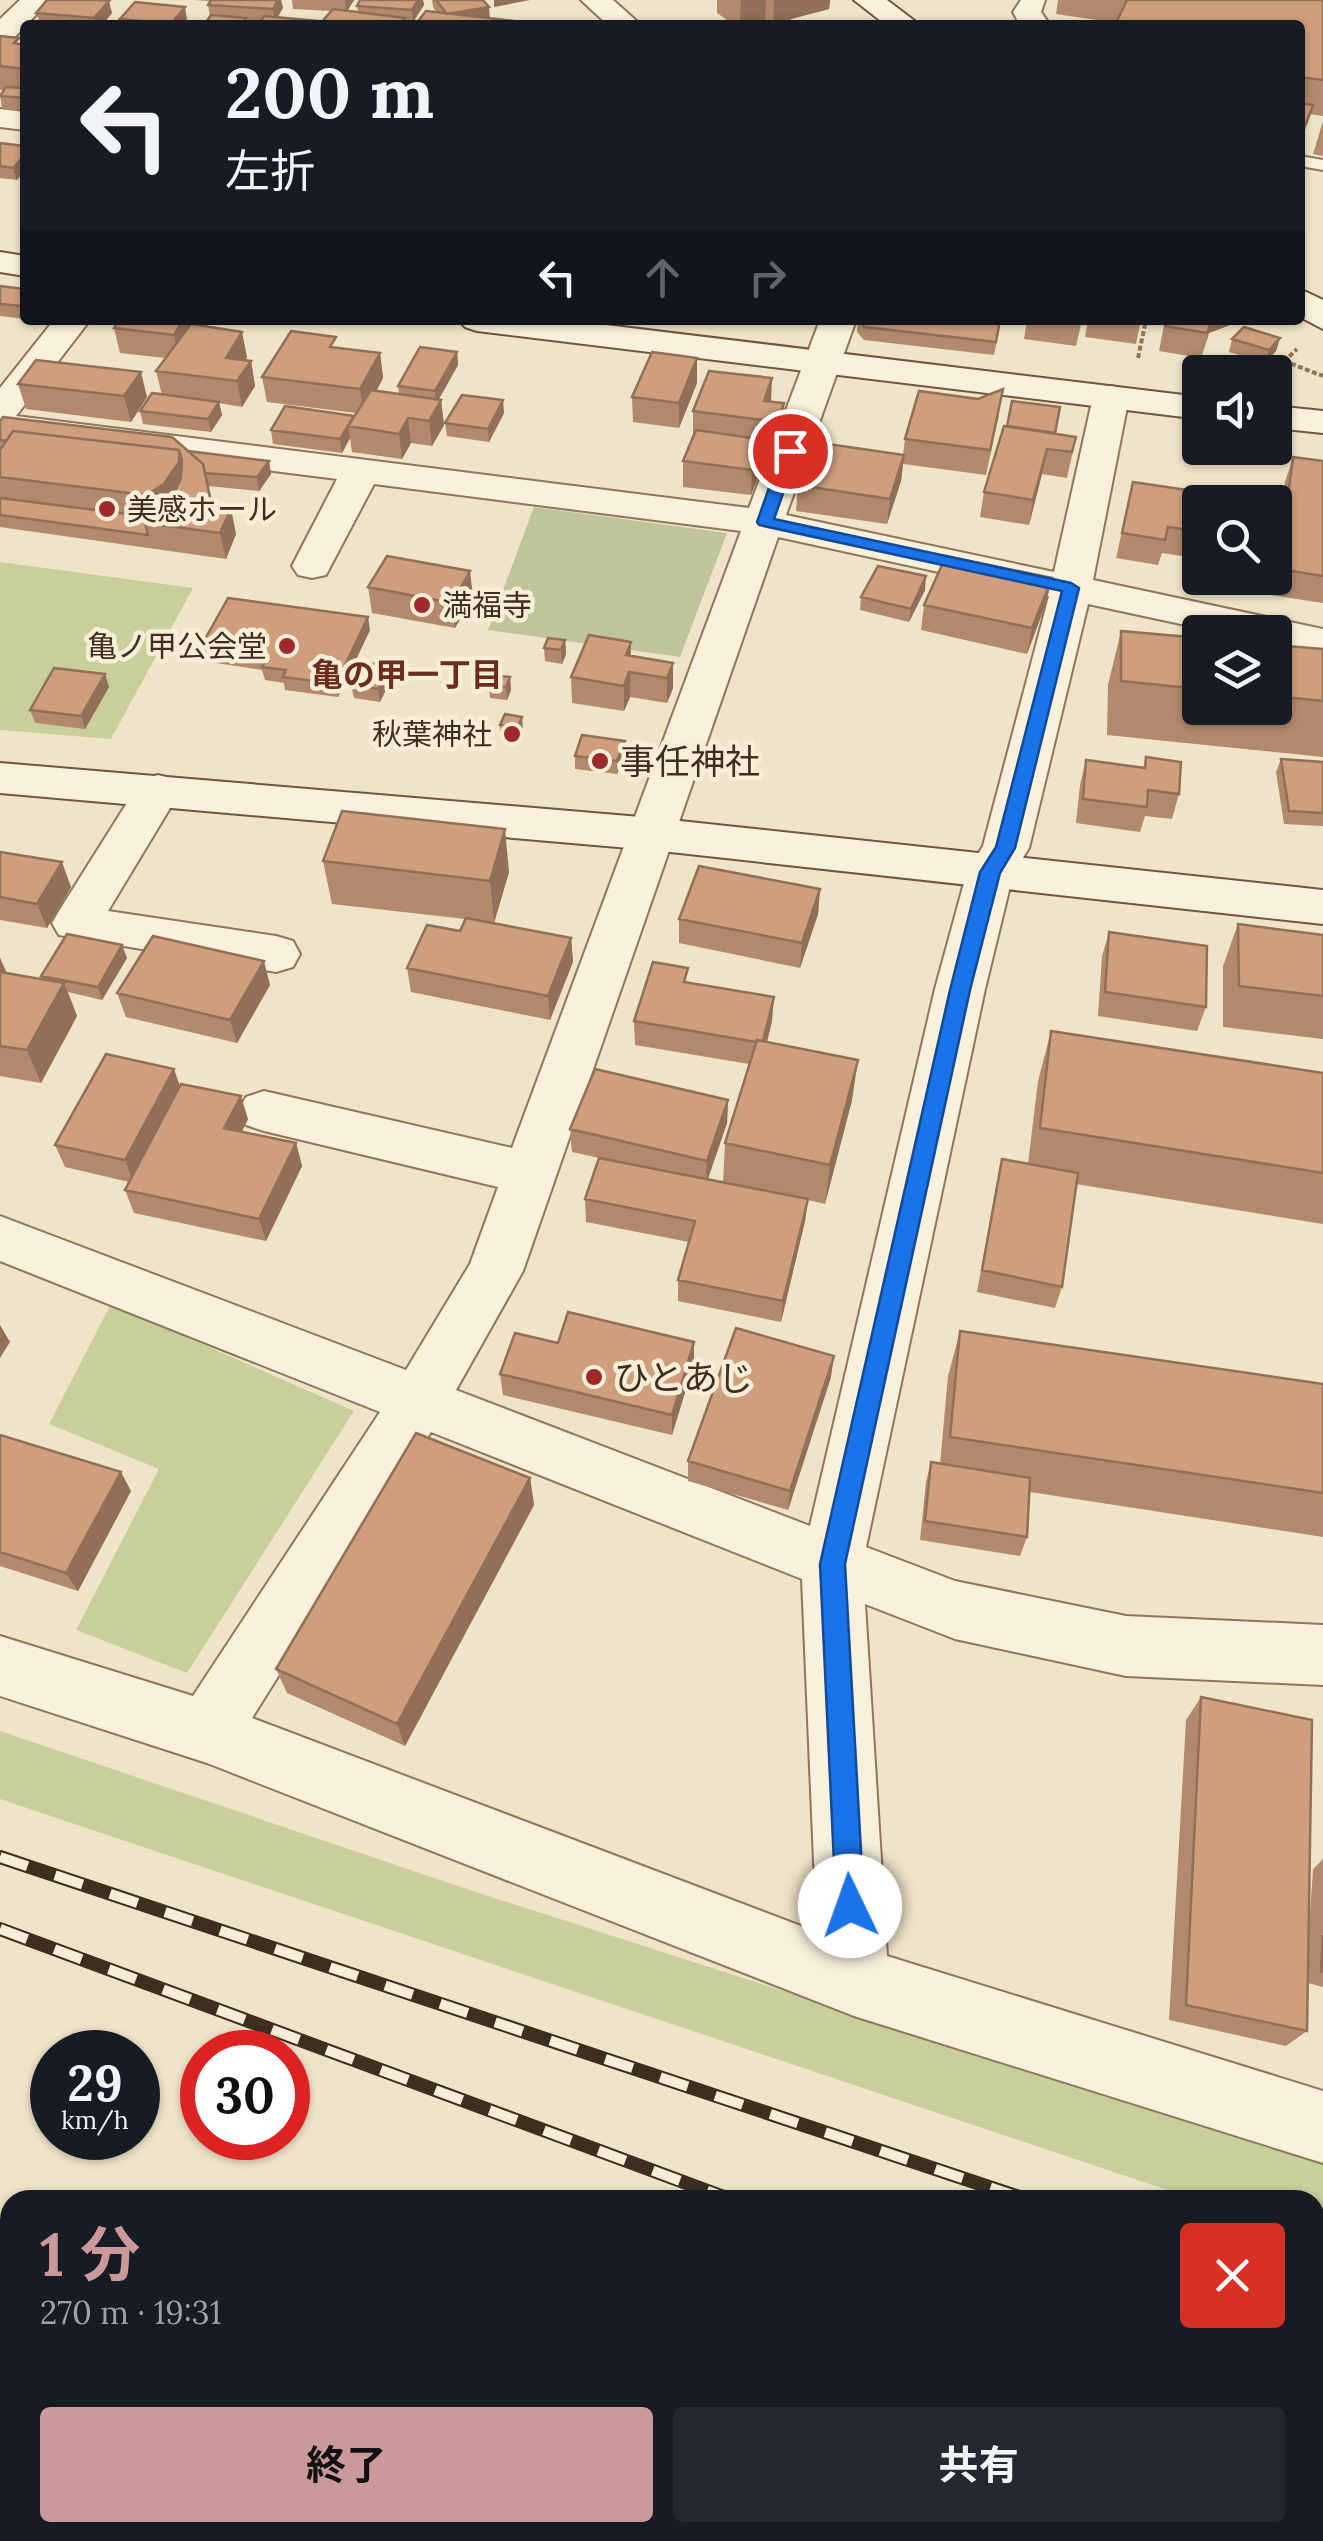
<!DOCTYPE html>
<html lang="ja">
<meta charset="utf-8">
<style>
body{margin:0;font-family:Lora,"Noto Sans JP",serif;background:#242831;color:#f1f3f6;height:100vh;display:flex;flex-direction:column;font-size:38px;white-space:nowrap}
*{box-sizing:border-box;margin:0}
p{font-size:32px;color:#9ea1a6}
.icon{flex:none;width:55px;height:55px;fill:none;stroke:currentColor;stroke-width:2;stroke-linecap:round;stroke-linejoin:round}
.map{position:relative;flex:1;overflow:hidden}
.details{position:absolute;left:0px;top:2190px;width:1325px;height:352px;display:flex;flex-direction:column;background:#171b24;border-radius:30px 30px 0 0;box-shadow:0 2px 8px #0004}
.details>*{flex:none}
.top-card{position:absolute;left:20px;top:20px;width:1285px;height:305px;border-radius:10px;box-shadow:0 2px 8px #0004;background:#171b24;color:#f1f3f6;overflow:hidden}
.buttons{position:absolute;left:1182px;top:355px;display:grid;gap:20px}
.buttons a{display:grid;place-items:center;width:110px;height:110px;border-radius:10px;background:#171b24;box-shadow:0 2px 8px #0004;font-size:50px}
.speed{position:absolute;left:30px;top:2030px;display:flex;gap:20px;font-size:50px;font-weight:700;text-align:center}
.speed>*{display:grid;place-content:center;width:130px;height:130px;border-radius:50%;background:#171b24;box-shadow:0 2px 8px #0004;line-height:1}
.speed small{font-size:25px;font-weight:400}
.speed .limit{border:15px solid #d22;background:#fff;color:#111}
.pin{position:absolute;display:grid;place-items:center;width:85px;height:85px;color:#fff;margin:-42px;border:5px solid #fff;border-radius:50%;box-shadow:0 2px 10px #0007}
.me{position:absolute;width:110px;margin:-55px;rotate:357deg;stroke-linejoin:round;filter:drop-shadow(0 0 8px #0008)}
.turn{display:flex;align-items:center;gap:35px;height:210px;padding:0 40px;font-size:45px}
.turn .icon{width:130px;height:130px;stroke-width:2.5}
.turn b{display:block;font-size:70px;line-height:85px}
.lanes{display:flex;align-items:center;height:95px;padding:0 40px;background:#0003;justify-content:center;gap:50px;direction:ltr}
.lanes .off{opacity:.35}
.round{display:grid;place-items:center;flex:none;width:105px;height:105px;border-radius:10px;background:#242831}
.overview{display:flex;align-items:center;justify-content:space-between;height:170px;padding:0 40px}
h1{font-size:60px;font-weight:700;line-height:75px;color:#cc999b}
.cta{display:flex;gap:20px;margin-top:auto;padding:20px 40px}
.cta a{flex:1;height:115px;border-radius:10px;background:#cc999b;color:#111;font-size:40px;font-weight:700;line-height:115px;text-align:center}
.cta a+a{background:#242831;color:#f1f3f6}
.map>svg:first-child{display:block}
.green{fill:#c9cf9b}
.cemetery{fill:#bfc49a}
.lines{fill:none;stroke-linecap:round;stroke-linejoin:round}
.lane-casing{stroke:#8d765c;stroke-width:4}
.street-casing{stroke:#8d765c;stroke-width:4}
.secondary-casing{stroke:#6f573f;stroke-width:4}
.path{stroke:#8d765c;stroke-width:4;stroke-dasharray:5 2.5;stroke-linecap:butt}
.lane{fill:#faf1dc;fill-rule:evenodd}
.street{fill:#faf1dc;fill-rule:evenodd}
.secondary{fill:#faf1dc;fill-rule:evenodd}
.rail-casing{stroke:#3d2e20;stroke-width:14}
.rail{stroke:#f7eed8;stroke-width:10;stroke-dasharray:29;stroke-linecap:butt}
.wall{fill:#b2896c}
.shaded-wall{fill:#916f58}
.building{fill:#cf9f7d;stroke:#916f58;stroke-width:2.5}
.route{fill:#1a73e8;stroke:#114b97;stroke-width:2.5}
.poi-dot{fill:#9e2a2b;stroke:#f7eed8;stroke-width:4}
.labels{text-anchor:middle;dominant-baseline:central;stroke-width:9;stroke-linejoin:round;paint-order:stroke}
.far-poi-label{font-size:30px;fill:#3d2e20;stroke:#f7eed8;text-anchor:start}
.far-neighbourhood-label{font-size:32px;font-weight:bold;fill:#6b2e1e;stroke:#f7eed8}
.poi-label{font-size:35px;fill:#3d2e20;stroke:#f7eed8;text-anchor:start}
</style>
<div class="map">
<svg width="1323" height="2541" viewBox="0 0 1323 2541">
<rect width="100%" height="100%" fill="#f0e4c8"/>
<path class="green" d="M0 562 193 588 111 739 0 730Z
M111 1304 354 1411 187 1673 76 1630 159 1469 49 1424Z
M0 1731 473 1891 1323 2165V2241L1315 2238V2200H1197L0 1799Z"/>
<path class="cemetery" d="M534 507 727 533 680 657 488 630Z"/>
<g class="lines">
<g class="lane-casing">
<path id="lane" d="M1300 156 1323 160V170L1300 166Z"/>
</g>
<g class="street-casing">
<path id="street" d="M20 0H50L10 42 0 45V19Z
M581 0H613L641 25H608Z
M1021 0H1045L1041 12 1050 25H1020L1013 12Z
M0 109 25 112V130L0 127Z
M54 320H90L16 416 749 508 820 320H856L786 515 1054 572 1093 397 1098 389 1111 386 1124 389 1129 397 1093 580 1323 629V655L1275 645V632H1218L1088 604 1029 848 1013 874 985 989 866 1547 955 1581 1126 1616 1323 1625V1685L1126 1676 955 1639 865 1604 887 1956 1323 2091V2163L854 2016 207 1763 0 1696V1636L193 1696 380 1412 0 1261V1216L406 1370 470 1264 498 1187 264 1131 246 1125 238 1111 246 1097 264 1091 512 1148 741 531 374 484 326 575 312 578 298 575 292 566 337 479 0 436V388ZM778 537 1049 596 983 846 967 872 935 989 810 1526 456 1390 523 1271ZM431 1432 802 1579 817 1932 252 1718Z
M158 775 174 779 181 790 108 911 276 936 293 941 300 954 293 967 276 972 59 935 52 923 59 911 142 779Z"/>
</g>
<g class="secondary-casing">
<path id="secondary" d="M854 0H887L920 25H886Z
M0 252 25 256V276L0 272Z
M1300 289 1323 300V329L1300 317Z
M459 320H565L1200 397V419L477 331 465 327Z
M1275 406 1323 411V433L1275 428Z
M0 763 652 818 1323 890V924L652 850 0 793Z"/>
</g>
<path class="path" d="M1138 358 1146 320
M1284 361 1323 376
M1273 372 1297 349"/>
<use href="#lane" class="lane"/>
<use href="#street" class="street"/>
<use href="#secondary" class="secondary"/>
<g class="rail-casing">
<path id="rail" d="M0 1857 1028 2200
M0 1929 732 2200
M0 2229 10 2232
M0 2285 10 2288
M1315 2296 1323 2298
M0 2356 10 2360
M1315 2403 1323 2405
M501 2532 526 2541
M712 2532 736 2541
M883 2532 908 2541"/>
</g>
<use href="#rail" class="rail"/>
</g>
<path class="wall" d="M193 0H281L283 8 277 17 319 21V25L331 11 293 9 292 0H354L347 11 358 12 357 6 360 0H423L424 5 413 22H405L406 25H258L261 21 246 20 247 25H204L210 17 208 5 210 1Z
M432 0H483L490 19 437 13 433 7Z
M717 0H830L829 9 791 19 790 23 782 25H769L765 22 756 25H734L717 13Z
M1056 0H1323V116L1310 114 1300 147V25L1116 23 1056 14 1058 0Z
M36 13H112L102 25H41Z
M120 19H187L182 25H122Z
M0 36 25 45V111L2 109 0 94 4 90H0Z
M1323 121V156L1313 154Z
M0 143 25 146V171L17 180 0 178Z
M0 286 25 289V319L0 316Z
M119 320H203L201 325 247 357 245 360 251 361 255 386 242 407 219 403 222 415 211 432 143 424 140 411 162 395 156 371 165 358 120 353 114 328Z
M858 320H1001L994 355 864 340 857 332Z
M1027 320H1082L1076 346 1024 339Z
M1088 320H1141L1136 344 1085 337Z
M1165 320H1243L1209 333 1201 358 1159 351Z
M1280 338 1276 351 1265 363 1229 352 1232 339Z
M457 352 458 365 439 399 441 400 444 425 432 446 411 443 402 459 352 452 350 438 342 453 273 444 271 430 354 416 356 413 267 402 262 377 380 353 383 378 377 390 399 394 398 386Z
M697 383 679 428 633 422 632 397Z
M18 384 147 397 131 422 26 409Z
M771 402 784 403 783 429 777 447 764 446 763 465 751 495 683 487V461L693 436V411Z
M504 413 489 442 447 436 445 423Z
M999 415 986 475 903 464 901 481 887 524 796 511 798 485 903 455 905 439Z
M0 421 188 451 269 461 271 474 259 491 208 486 214 511 236 534 226 559 0 527Z
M1055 433 1076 437 1067 478 1042 474 1029 525 980 517 984 492Z
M1293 457 1323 461V603L1271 595 1273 578H1275V563L1285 482Z
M1133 482 1200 502V559L1162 553 1158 565 1116 558Z
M1052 578 1046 603 1027 654 921 630 924 605Z
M368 587 473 597 455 628 372 613Z
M925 590 909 622 860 610 861 597Z
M370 630 338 697 285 690 284 683 265 680 262 670 203 661 200 648Z
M1121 631 1200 638V708H1275V645L1323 649V757L1107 735 1108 685Z
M565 640 566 654 562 664 545 661 544 648Z
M632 656 673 663V688L667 703 630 697 624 711 572 703 571 677Z
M389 666 391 679 380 702 354 698 351 685Z
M105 674 109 687 85 729 35 723 30 710Z
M510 677 511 690 507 700 490 698 489 685Z
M505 714 523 730 519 740 501 738 500 725Z
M625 741V754L617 774 575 769V756Z
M1146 757 1179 794 1172 819 1145 816 1140 832 1076 823 1080 785 1086 760 1143 768Z
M1281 759 1323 762V826L1284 824 1276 772Z
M0 852 71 887 47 928 0 920Z
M323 861 509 872 494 923 571 938 573 962 550 1020 411 992 407 968 460 931 465 919 332 904Z
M820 889 818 914 800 968 679 943V919Z
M1238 924 1323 935V1039L1223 1027V966Z
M1109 932 1206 1007 1197 1031 1098 1016 1102 956Z
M0 958 7 973 43 979 41 976 127 958 102 1000 68 992 77 1016 41 1083 0 1076Z
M688 983 772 1021 767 1042 852 1100 825 1204 808 1200 805 1221 781 1322 678 1301V1280L689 1242 586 1222 585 1199 599 1158 572 1152 570 1129 728 1100 727 1123 708 1179 723 1182 725 1143 749 1064 635 1045 634 1021Z
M270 985 237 1043 126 1017 117 993Z
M1051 1031 1323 1073V1224L1076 1184 1062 1287 1055 1308 977 1292 997 1182 1002 1159 1028 1164 1038 1081Z
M180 1086 248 1119 242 1131 296 1143 302 1166 266 1241 134 1213 125 1190 129 1182 65 1167 55 1145Z
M960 1331 1323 1384V1537L1030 1492 1027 1537 1020 1556 920 1540 926 1482 931 1462 940 1464 948 1376Z
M558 1343 694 1363 672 1435 503 1395 500 1374Z
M831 1377 788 1510 688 1481V1461Z
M0 1435 131 1491 78 1591 0 1566Z
M530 1478 534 1505 405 1746 287 1693 276 1669Z
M1201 1697 1308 1944 1313 1869 1323 1859V1987L1308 1983 1307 2031 1286 2046 1169 2020 1186 1720Z"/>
<path class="shaded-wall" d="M278 0H281L283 8 275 22 273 9Z
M345 0H354L346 13Z
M418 0H423L424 5 413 22 412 10Z
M494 0H530L494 7Z
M741 0H766L765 22 756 25H740Z
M774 0H830L829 9 791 19 790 23 773 25Z
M109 1 112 13 102 25H96L94 18Z
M185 7 187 19 182 25H171Z
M489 7 490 20 447 14Z
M25 154V171L17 180 13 168Z
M183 320H203V322L180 360 174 335Z
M1212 320H1243L1209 333 1201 358Z
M242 332 247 357 233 381 226 358Z
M1280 338 1276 351 1265 363 1269 350Z
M457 352 458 365 436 404 435 391Z
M380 353 383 378 364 414 360 389Z
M697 358V383L679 428V403Z
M251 361 255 386 242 407 237 381Z
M141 372 147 397 131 422 124 396Z
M772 378 771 404 764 401Z
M441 400 444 425 432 446 429 421Z
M503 400 504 413 489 442 488 429Z
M219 402 222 415 211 432 208 419Z
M784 403 783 429 777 447 778 422Z
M354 416 348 426 350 438 342 453 340 439Z
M408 418 411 443 402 459 399 434Z
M765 440 763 465 751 495 752 470Z
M1047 449 1042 474 1029 525 1033 500Z
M179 450 188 485 154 524 146 495Z
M904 455 901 481 887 524 890 499Z
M269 461 271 474 259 491 257 477Z
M231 508 236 534 226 559 220 533Z
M470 571 473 597 455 628 452 603Z
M926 576 925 590 909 622 911 609Z
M1052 578 1046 603 1027 654 1032 628Z
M368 617 370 630 338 697 336 684Z
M565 640 566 654 562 664 561 650Z
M631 642 630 697 624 711V686L626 655Z
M673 663V688L667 703V678Z
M389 666 391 679 380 702 378 689Z
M105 674 109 687 85 729 81 716Z
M510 677 511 690 507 700 506 687Z
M522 717 523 730 519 740 518 727Z
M625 741V754L617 774V761Z
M505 829 509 872 494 923 490 881Z
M62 862 71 887 47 928 37 904Z
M820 889 818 914 800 968 802 943Z
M571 938 573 962 550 1020 548 996Z
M122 945 127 958 102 1000 98 987Z
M0 958 9 979 0 996Z
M264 961 270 985 237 1043 230 1020Z
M64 983 77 1016 41 1083 27 1050Z
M774 997 772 1021 761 1066 763 1043Z
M858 1060 852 1100 825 1204 830 1165Z
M174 1069 182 1092 134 1183 125 1160Z
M241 1096 248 1119 232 1151 224 1128Z
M728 1100 727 1123 706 1184 707 1161Z
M296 1143 302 1166 266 1241 259 1219Z
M808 1199 805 1221 781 1322 783 1301Z
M0 1325 10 1342 0 1358Z
M694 1342V1363L672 1435V1415Z
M834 1356 831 1377 788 1510 790 1491Z
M121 1472 131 1491 78 1591 66 1573Z
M530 1478 534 1505 405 1746 397 1724Z"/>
<path class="building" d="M47 0H99L109 1 94 18 36 13Z
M211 0H278L273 9 208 5Z
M360 0H418L412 10 357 6Z
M436 0H483L489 7 447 14Z
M1127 0H1323V80L1300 77V25H1115Z
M135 2 185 7 171 24 120 19Z
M333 9 405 18 399 25H319Z
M426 11 531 23 530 25H415Z
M211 15 246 18 241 25H204Z
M264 16 319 21 316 25H258Z
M0 36 19 38 14 43 25 45V69L0 66Z
M6 87 25 88V98L0 96Z
M1300 103 1313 105 1306 124 1300 123Z
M0 143 25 146V154L13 168 0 166Z
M0 286 25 289V303L22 306 0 304Z
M119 320H183L174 335 114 328Z
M858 320H1000L996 342 865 327Z
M1166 320H1212L1207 333 1165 326Z
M191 324 242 332 226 358 251 361 237 381 156 371Z
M1244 327 1280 338 1269 350 1232 339Z
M291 331 336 337 330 347 380 353 360 389 262 377Z
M420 347 457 352 435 391 398 386Z
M652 352 697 358 679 403 632 397Z
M36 360 141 372 124 396 18 384Z
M709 371 772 378 764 401 784 403 778 422 693 411Z
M1003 389 990 450 905 439 919 391 978 399Z
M371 390 441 400 429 421 408 418 399 434 348 426Z
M152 393 219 402 208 419 140 411Z
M462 395 503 400 488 429 445 423Z
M1012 401 1060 407 1055 433 1007 426Z
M285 406 354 416 340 439 271 430Z
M3 417 172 437 203 464 213 511 231 508 220 533 145 523 173 495 181 478 182 460 179 450 13 431 6 441 0 440V421Z
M1004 426 1076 437 1072 452 1047 449 1033 500 984 492Z
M696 430 765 440 752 470 683 461Z
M13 431 179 450V462L164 484 146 495 0 477V450Z
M814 442 904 455 890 499 798 485Z
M188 451 269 461 257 477 205 473 203 464Z
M1293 457 1323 461V576L1279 569Z
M1133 482 1268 502H1200V532L1168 527 1165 540 1122 533Z
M0 498 151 517 145 523 148 535 0 515Z
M387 556 470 571 452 603 368 587Z
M946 556 1052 578 1032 628 924 605Z
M878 566 926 576 911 609 861 597Z
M228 598 368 617 336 684 283 677 286 670 262 667 267 658 200 648Z
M1121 631 1200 638V689L1121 681Z
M589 635 631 642 626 655 673 663 667 678 629 672 624 686 571 677Z
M548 638 565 640 561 650 544 648Z
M1275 645 1323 649V701L1275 696Z
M362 662 389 666 378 689 351 685Z
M54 668 105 674 81 716 30 710Z
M493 675 510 677 506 687 489 685Z
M505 714 522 717 518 727 500 725Z
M582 735 625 741 617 761 575 756Z
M1146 757 1181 762 1179 794 1148 790 1147 807 1083 799 1086 760 1145 768Z
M1281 759 1323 762V813L1289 811Z
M342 811 505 829 490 881 323 861Z
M0 852 62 862 37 904 0 897Z
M699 866 820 889 802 943 679 919Z
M466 918 571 938 548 996 407 968 427 925 460 931Z
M1238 924 1323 935V996L1239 986Z
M1109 932 1207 946 1206 1007 1105 992Z
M67 934 122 945 98 987 41 976Z
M153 936 264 961 230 1020 117 993Z
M653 962 688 968 684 982 774 997 763 1041 757 1040 756 1042 634 1021Z
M0 972 64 983 27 1050 0 1046Z
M1051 1031 1323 1073V1173L1040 1128Z
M757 1040 858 1060 830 1165 725 1143Z
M106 1054 174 1069 125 1160 55 1145Z
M595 1069 728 1100 707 1161 570 1129Z
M181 1084 241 1096 224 1128 296 1143 259 1219 125 1190Z
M599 1158 808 1199 783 1301 678 1280 695 1221 585 1199Z
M1002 1159 1078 1173 1062 1287 982 1270Z
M568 1312 694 1342 672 1415 500 1374 515 1333 558 1343Z
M736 1328 834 1356 790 1491 688 1461Z
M960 1331 1323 1384V1493L950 1437Z
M416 1433 530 1478 397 1724 276 1669Z
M0 1435 121 1472 66 1573 0 1552Z
M931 1462 1030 1478 1027 1537 925 1521Z
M1201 1697 1312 1720 1307 2031 1186 2005Z
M1323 1935V1972L1321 1971Z"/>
<path class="route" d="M790 447 798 451 774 519 1071 583 1079 588 1015 848 1000 873 970 990 845 1564 864 1906 860 1915 850 1920 840 1915 836 1906 820 1564 950 990 980 872 996 847 1062 591 759 525 757 522 782 451Z"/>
<g class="poi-dot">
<circle cx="107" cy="509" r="10"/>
<circle cx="422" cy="605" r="10"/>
<circle cx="287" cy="646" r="10"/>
<circle cx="512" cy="734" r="10"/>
<circle cx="600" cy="761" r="10"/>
<circle cx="594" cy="1377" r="10"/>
</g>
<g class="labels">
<g class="far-poi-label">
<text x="127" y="509">美感ホール</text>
<text x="442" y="605">満福寺</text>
<text x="267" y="646" text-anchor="end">亀ノ甲公会堂</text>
<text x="492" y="734" text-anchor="end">秋葉神社</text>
</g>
<g class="far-neighbourhood-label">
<text x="407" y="674">亀の甲一丁目</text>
</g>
<g class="poi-label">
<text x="620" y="761">事任神社</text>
<text x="614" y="1377">ひとあじ</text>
</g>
</g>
</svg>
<div class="buttons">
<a><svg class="icon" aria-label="sound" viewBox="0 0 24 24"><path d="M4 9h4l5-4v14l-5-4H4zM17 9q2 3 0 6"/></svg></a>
<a><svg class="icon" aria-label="search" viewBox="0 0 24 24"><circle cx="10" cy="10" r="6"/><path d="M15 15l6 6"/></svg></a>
<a><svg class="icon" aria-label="layers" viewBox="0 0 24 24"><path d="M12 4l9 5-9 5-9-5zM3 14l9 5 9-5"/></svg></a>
</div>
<div class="speed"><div>29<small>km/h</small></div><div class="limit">30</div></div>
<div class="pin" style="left:790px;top:451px;background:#d93025"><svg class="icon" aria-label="arrive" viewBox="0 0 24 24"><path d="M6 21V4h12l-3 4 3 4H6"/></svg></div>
<svg class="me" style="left:850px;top:1906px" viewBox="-20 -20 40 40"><circle r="19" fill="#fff"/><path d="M0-13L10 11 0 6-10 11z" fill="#1a73e8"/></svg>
<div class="top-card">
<div class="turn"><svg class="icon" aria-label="left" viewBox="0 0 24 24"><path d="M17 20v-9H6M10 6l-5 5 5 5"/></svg><div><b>200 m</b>左折</div></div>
<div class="lanes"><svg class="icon" aria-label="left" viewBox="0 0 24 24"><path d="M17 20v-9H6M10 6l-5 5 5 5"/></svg><svg class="icon off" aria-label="ahead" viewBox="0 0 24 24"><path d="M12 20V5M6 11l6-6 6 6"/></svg><svg class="icon off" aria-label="right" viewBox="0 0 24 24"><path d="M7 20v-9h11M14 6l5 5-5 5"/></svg></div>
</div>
<section class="details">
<div class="overview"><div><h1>1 分</h1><p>270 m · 19:31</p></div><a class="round" style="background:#d93025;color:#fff"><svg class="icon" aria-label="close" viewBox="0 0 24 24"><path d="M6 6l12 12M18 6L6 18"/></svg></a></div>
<div class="cta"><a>終了</a><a>共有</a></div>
</section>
</div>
